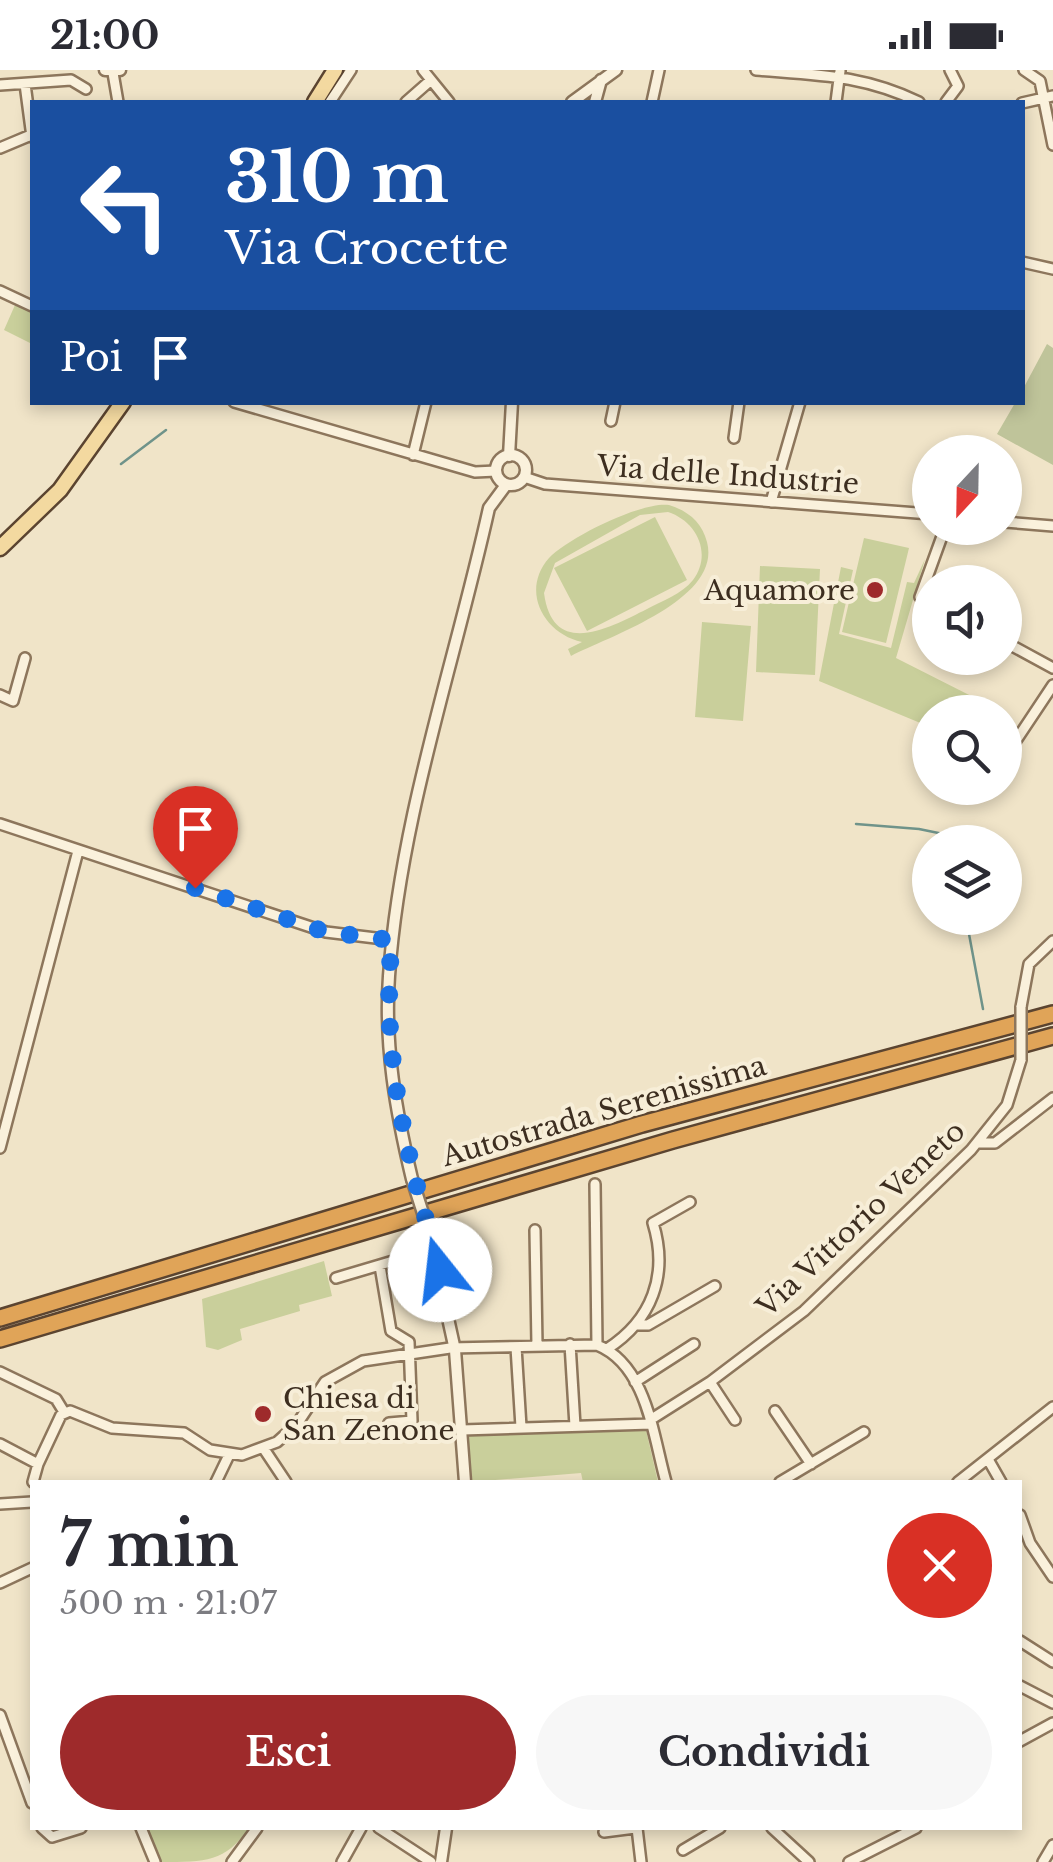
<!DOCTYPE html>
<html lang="it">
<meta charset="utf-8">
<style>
body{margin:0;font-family:"Libre Baskerville",serif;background:#f7f7f7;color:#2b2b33;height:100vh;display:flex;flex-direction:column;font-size:38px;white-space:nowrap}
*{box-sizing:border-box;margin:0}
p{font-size:32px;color:#7c7c81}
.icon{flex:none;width:55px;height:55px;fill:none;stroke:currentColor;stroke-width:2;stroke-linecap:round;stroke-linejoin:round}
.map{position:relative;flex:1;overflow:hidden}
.panel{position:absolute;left:30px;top:1410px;width:992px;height:350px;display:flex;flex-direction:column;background:#fff;border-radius:0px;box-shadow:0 5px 15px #0003}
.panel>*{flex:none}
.banner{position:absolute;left:30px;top:30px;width:995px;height:305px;border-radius:0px;box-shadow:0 5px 15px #0003;background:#1a4fa0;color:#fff;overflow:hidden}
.needle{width:65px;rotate:202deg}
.tools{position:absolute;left:912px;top:365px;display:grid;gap:20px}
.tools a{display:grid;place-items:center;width:110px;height:110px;border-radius:50%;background:#fff;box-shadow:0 5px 15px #0003;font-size:50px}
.pin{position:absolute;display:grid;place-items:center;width:85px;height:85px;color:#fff;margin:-102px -42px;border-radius:50% 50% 50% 0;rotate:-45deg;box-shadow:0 0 10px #0007}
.pin .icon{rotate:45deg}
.me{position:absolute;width:110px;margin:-55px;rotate:344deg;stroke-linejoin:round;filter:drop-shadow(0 0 8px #0008)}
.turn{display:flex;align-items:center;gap:35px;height:210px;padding:0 30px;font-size:45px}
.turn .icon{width:130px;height:130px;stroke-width:2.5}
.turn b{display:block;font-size:70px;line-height:85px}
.then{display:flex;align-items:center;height:95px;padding:0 30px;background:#0003;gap:20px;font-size:38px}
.round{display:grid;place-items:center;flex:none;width:105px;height:105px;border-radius:52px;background:#f7f7f7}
.headline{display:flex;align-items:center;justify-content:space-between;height:170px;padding:0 30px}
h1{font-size:60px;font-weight:800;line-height:75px}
.cta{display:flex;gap:20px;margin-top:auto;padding:20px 30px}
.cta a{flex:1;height:115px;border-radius:60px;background:#9e2a2b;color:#fff;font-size:40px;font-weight:800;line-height:115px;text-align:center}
.cta a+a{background:#f7f7f7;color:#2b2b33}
.status{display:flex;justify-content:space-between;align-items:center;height:70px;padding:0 50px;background:#fff;direction:ltr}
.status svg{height:28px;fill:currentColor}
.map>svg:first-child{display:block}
.green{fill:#c9cf9b;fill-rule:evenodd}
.cemetery{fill:#bfc49a}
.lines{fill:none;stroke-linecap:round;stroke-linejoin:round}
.stream{stroke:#6f938a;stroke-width:2.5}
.minor-casing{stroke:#8d765c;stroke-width:14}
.tertiary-casing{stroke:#8d765c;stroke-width:15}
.primary-casing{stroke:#5b4430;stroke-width:19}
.motorway-casing{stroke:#5b4430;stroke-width:20}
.minor{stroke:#faf1dc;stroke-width:9}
.tertiary{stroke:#faf1dc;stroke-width:10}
.primary{stroke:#f3d9a0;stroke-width:14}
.motorway{stroke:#e0a458;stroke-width:15}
.minor-bridge-casing{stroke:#8d765c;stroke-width:14;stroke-linecap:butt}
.tertiary-bridge-casing{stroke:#8d765c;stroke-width:15;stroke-linecap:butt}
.minor-bridge{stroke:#faf1dc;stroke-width:9}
.tertiary-bridge{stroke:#faf1dc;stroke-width:10}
.route{stroke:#1a73e8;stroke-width:18;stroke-dasharray:0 32.4}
.poi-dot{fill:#9e2a2b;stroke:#f7eed8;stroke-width:4}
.labels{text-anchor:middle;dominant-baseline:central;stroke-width:8;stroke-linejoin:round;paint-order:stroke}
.street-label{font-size:28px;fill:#3d2e20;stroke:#f7eed8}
.poi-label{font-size:28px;fill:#3d2e20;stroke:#f7eed8;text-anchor:end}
</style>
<div class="status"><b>21:00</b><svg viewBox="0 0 49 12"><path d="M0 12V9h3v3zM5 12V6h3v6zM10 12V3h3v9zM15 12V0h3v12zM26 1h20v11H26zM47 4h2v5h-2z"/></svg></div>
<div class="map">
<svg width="1053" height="1792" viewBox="0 0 1053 1792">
<rect width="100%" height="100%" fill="#f0e4c8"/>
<path class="green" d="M15 235 32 242V274L4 260Z
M669 435C688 441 702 452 707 472 722 529 612 565 571 586L568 579 582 572C544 564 520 521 549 488 568 468 642 431 669 435ZM668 442C696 451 713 483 693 510 682 524 662 531 647 539 611 557 553 590 544 523L555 493 640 445Z
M655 447 687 510 587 561 554 498Z
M864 468 909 478 886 573 842 562Z
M925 489 896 588 983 632 979 642H930V657L819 611 841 497 853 500 839 564 891 578 907 512 914 513Z
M760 496 820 499 815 605 756 602Z
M702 552 751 556 743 651 695 647Z
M324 1191 332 1226 299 1235 300 1241 240 1259 242 1270 218 1280 206 1277 202 1229Z
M646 1360 658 1412H583L581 1403 472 1412 467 1362Z
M147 1758H249C225 1792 206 1792 161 1792Z"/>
<path class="cemetery" d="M1047 274 1053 278V395L997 364 1015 333 1022 332 1023 319Z"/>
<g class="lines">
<path class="stream" d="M121 394 166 360
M856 754 919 759 953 766 956 772
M966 848 983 939"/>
<g class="minor-casing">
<path id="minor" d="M423 0 449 32
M756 0C818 5 863 5 919 32
M1024 0 1040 11 1053 75
M113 3 118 32
M25 14 32 67
M0 15 71 10 86 19
M330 32 351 0
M406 32 431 10
M652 32 659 0
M836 32 840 1
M946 32 958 16 950 0
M1022 33 1053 26
M0 78 31 65
M1022 192 1053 199
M0 221 32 236
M234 332 475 402 496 401
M611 351 615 332
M734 368 739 332
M413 385 426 332
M524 407 545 414 930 444
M771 432 800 332
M1005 452 1053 456
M930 536 920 527 945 458
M1005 572 1053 598
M0 625 13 631 25 588
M1005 687 1053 615
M0 754 326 862 392 870
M1021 937 1029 894 1053 871
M977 1073H995L1053 1028
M0 1078 78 781
M595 1114 597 1275
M535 1160 537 1275
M380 1196 391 1261 409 1272 412 1351 389 1353
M336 1208 410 1186
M638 1255H648L715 1216
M570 1274 575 1356
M516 1277 521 1357
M607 1279C652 1250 669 1205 653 1153L690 1132
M0 1302 56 1329 64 1342
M635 1312 694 1274
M710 1312 735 1350
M775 1341 811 1394
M650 1350 710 1312 804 1241 971 1080 1007 1035 1021 990
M462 1360 651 1354
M0 1374 38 1394 33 1412
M264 1379 286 1412
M989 1391 1001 1412
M38 1394 61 1345 70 1341 112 1358 184 1363 210 1380 242 1385 277 1372 297 1354 325 1312 363 1291 450 1278 597 1275C647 1295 653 1366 666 1412
M216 1412 229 1385
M780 1412 864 1362
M958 1412 1053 1337
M0 1434 32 1432
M1020 1445 1030 1473 1053 1507
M0 1513 32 1498
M1020 1571 1053 1592
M1020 1616 1053 1633
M0 1645 32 1733
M1020 1671 1053 1653
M42 1758 52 1767 81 1758
M141 1758 155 1792
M379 1758 431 1792
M637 1758 641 1792
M772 1758 809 1792
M604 1762 635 1758
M683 1780 720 1758
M232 1792 257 1758
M342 1792 361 1758
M849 1792 916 1758
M1043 1792 1053 1775"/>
</g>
<g class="tertiary-casing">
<path id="tertiary" d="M105 0H120
M572 32 616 0
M595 32 601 10
M496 400a15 15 0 1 1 30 0a15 15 0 1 1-30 0Z
M509 386 512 332
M412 1109C396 1042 384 975 389 906 400 748 455 592 489 438L506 415
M429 1162 455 1280 465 1412
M441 1792 446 1758"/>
</g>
<g class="primary-casing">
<path id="primary" d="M315 32 335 0
M0 478 60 420 123 332"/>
</g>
<g class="motorway-casing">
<path id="motorway" d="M0 1248 642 1054 1053 944
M0 1269 673 1070 1053 966"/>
</g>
<use href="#minor" class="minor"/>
<use href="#tertiary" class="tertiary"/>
<use href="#primary" class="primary"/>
<use href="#motorway" class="motorway"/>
<g class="minor-bridge-casing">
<path id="minor-bridge" d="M1021 990V937"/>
</g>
<g class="tertiary-bridge-casing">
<path id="tertiary-bridge" d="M412 1109 429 1162"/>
</g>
<use href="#minor-bridge" class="minor-bridge"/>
<use href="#tertiary-bridge" class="tertiary-bridge"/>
</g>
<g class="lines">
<path class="route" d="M195 818 326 862 392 870C380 991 408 1086 440 1200"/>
</g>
<g class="poi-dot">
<circle cx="875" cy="520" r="10"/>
<circle cx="263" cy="1344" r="10"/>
</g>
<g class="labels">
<g class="street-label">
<text transform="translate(728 405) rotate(4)">Via delle Industrie</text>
<text transform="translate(604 1041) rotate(-16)">Autostrada Serenissima</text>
<text transform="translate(861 1149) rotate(-43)">Via Vittorio Veneto</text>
</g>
<g class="poi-label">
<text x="855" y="520">Aquamore</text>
<text x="283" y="1328" text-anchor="start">Chiesa di<tspan x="283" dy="32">San Zenone</tspan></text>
</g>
</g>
</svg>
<div class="tools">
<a><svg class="needle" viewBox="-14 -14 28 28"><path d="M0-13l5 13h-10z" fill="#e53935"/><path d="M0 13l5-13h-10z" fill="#7c7c81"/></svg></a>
<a><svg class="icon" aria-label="sound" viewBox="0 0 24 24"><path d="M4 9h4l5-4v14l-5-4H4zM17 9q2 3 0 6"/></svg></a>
<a><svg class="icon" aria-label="search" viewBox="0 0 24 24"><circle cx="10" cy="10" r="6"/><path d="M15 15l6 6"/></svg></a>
<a><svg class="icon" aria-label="layers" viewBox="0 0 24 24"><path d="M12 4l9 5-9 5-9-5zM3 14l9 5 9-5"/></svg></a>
</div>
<div class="pin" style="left:195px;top:818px;background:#d93025"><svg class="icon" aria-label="arrive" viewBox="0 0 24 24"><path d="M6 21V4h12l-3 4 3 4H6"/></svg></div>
<svg class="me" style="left:440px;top:1200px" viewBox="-20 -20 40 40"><circle r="19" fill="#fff"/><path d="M0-13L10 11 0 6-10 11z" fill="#1a73e8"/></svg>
<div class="banner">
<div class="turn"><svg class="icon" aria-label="left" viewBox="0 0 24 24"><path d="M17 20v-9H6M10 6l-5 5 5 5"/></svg><div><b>310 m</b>Via Crocette</div></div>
<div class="then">Poi<svg class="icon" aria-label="arrive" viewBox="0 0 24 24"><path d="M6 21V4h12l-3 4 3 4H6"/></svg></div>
</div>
<section class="panel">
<div class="headline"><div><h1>7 min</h1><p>500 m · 21:07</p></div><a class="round" style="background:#d93025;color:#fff"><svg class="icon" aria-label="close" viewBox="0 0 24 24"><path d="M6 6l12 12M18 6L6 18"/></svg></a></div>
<div class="cta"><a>Esci</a><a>Condividi</a></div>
</section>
</div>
